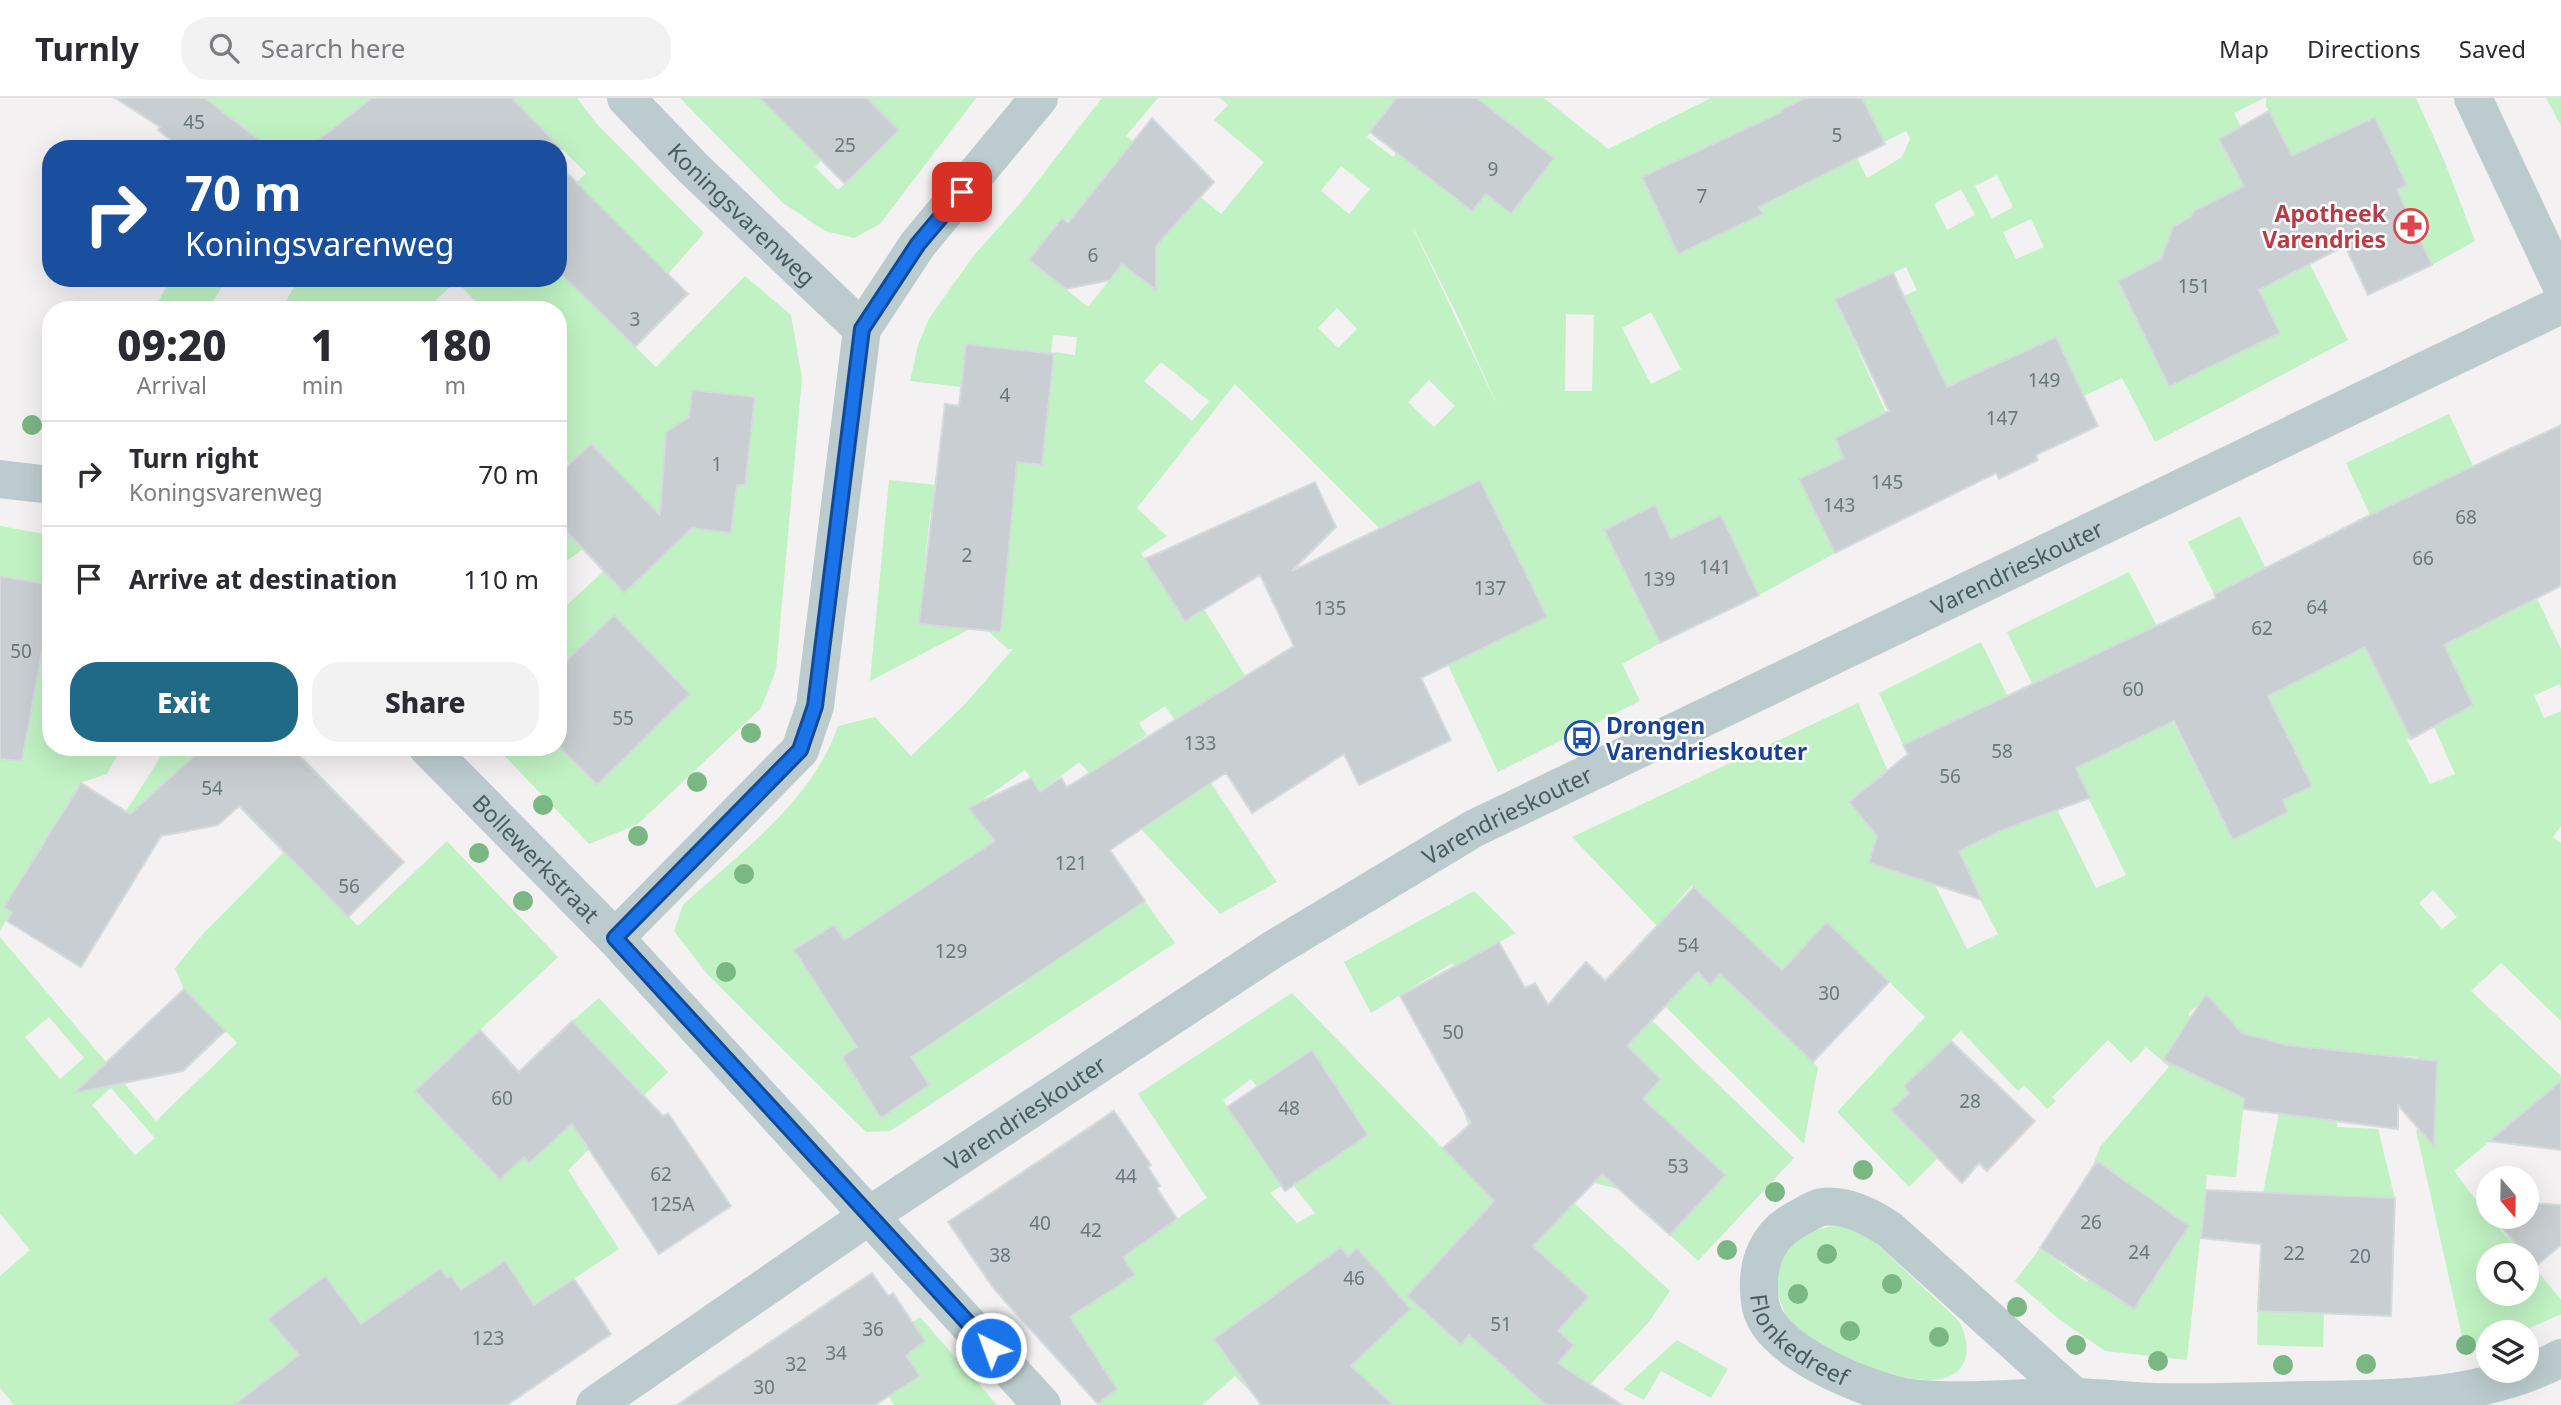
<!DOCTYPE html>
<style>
body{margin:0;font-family:"Noto Sans",sans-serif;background:#f2f2f3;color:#2b2b33;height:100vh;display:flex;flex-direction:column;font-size:26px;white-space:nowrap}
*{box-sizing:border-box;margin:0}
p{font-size:23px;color:#7c7c81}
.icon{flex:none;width:38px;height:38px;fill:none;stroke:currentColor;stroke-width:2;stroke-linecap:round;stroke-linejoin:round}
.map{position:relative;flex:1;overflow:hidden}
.drawer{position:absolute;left:42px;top:203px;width:525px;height:455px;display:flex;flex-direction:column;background:#fff;border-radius:28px;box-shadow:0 7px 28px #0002}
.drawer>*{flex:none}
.guide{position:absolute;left:42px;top:42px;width:525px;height:147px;border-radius:28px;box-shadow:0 7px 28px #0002;background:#1a4fa0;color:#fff;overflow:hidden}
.needle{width:46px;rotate:160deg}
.controls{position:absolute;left:2476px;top:1068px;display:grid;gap:14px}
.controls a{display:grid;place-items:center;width:63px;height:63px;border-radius:50%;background:#fff;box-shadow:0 7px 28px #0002;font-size:35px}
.pin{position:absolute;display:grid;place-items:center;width:60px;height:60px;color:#fff;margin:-30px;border-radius:14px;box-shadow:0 4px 10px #0006}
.me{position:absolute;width:77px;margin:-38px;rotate:318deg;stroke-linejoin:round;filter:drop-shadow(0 0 5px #0008)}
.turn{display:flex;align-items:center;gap:24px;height:147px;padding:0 28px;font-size:32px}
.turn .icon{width:91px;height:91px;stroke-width:2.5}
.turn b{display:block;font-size:49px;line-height:60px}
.eta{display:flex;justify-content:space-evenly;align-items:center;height:119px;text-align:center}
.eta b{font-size:42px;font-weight:800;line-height:49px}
.primary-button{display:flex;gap:14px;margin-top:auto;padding:14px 28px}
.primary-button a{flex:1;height:80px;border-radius:28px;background:#206a87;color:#fff;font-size:28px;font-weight:800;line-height:80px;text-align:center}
.primary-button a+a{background:#f2f2f3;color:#2b2b33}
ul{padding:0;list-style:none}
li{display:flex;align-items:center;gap:21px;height:105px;padding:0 28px;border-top:2px solid #e1e1e2}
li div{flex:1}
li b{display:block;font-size:26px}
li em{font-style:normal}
header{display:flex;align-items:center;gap:42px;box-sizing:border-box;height:98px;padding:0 35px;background:#fff;border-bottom:2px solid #e1e1e2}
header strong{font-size:33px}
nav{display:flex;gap:38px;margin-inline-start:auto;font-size:24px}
.search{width:490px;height:63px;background:#f2f2f3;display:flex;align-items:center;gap:18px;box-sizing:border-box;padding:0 24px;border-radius:28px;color:#7c7c81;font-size:26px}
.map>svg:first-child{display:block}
.green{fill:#c0f2c3;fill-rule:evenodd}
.building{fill:#c8ced1;stroke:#d5dadd;stroke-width:2}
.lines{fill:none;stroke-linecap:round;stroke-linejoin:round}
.minor{stroke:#bcccce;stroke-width:38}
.tertiary{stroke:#bcccce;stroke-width:38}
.tree{fill:#79b783}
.route-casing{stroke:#114b97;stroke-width:18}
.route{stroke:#1a73e8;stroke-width:12}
.labels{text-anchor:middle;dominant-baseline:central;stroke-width:5;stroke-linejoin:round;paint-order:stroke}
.number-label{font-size:19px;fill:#68787c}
.health-label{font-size:23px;font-weight:bold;fill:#be3a42;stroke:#fff;text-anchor:end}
.street-label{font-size:23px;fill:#485c60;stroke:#fff}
.transit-label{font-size:23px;font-weight:bold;fill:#164399;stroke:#fff;text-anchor:start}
</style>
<header>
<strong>Turnly</strong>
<div class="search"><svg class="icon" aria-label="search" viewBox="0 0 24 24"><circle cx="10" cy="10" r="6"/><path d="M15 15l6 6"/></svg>Search here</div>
<nav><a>Map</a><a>Directions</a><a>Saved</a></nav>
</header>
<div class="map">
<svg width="2561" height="1307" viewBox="0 0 2561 1307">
<rect width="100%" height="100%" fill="#f4f1f2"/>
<path class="green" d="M205 0H577L596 25 704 135 668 176 579 194 656 269 745 178 791 217 802 280 776 572 761 610 638 726 589 746 496 649H558L680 591 676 580 650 555 558 571V515L604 473 624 495 583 451 558 469V386L574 370 558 354V212H484L456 183 436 202 440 206 435 212H281L299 180H558V103L586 75 521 10 480 51H271Z
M680 0H760L821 62 815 69 838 92 899 32 867 0H976L880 126 854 140 825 133 783 105Z
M1102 0H1158L1126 38 1221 116 1264 64 1214 22 1228 7 1220 0H1396L1367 39 1393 59 1438 0H1544L1608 51 1711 0H1805L1782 12 1857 60 1867 80 1902 59 1910 41 1906 33 1884 44 1862 0H2264L2234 15 2348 242 2155 344 2122 280 2084 298 1949 292 1904 198 1917 192 1906 169 1835 201 1895 335 1844 360 1835 455 1759 497 1721 417 1671 441 1654 407 1605 431 1660 545 1622 566 1640 603 1498 674 1388 439 1235 286 1137 410 1167 438 1141 455 1185 523 1204 511 1246 579 1176 624 1165 608 1139 625 1147 637 1120 655 1161 718 1211 685 1277 784 1220 816 1079 664 1040 694 1025 672 978 705 990 723 998 727 1080 847 1145 803 1175 845 890 1033 866 1034 708 877 674 833 683 807C740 754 812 704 838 628L875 619 911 658 965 606 1013 551H1008L988 533 992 491 1005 493 1012 423 930 415 919 526 970 531 870 583 889 382 996 393 999 362 1042 366 1055 254 1075 257 1077 239 1053 237 1051 255 967 246 961 289 910 283 918 247 930 219 975 156 1019 107ZM1490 10 1554 60 1511 116 1486 96 1472 113 1433 83ZM1727 41 1762 116 1643 79ZM1341 68 1370 91 1349 116 1321 93ZM1997 77 2013 109 1992 121 1975 88ZM2253 84V132L2278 183 2259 192 2280 235 2169 289 2118 184 2178 155 2169 138 2173 129 2191 119 2194 112ZM1961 91 1975 117 1947 132 1934 106ZM1061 120 1152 152 1156 170 1151 174 1122 166 1088 209 1029 162ZM2031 121 2044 149 2016 161 2003 134ZM1414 131 1459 221 1499 311 1414 132ZM1337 210 1357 231 1338 250 1318 230ZM1651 214 1681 271 1651 286 1622 230ZM1566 216 1594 217 1592 293H1565ZM1161 264 1209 303 1192 323 1144 283ZM1429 282 1455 308 1434 329 1408 304ZM1480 382 1546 519 1405 419ZM951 773 1025 885 952 933 877 821ZM834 827 858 864 852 869 929 987 881 1019 842 959 857 949 794 852Z
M2266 0H2416L2444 62 2475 143 2432 167 2403 104 2396 106 2390 95 2407 87 2375 19 2292 58 2266 8Z
M2546 0H2561V28Z
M172 180H227L208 212H153Z
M2449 316 2473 368 2370 417 2346 365Z
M2240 418 2266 471 2214 496 2188 444Z
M0 428 51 437V487L0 478Z
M2511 446 2561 551V590L2559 586 2534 598 2544 620 2561 613V728L2553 739 2561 745V923L2501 865 2471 893 2561 978V984L2454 1073 2488 1118 2524 1157H2488V1195H2527V1160L2561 1202V1216L2521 1234H2488V1243L2464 1247 2416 1032 2434 1033 2437 980 2419 978 2418 959 2404 958 2403 961 2339 976 2337 1029 2378 1031 2395 1101 2263 1095 2279 1015 2336 953 2287 947 2231 932 2234 926 2207 898 2188 916 2217 947 2248 963 2236 1079 2207 1077 2187 1262 2105 1253 2060 1222 2015 1183 2040 1150 2081 1180 2087 1183 2089 1180 2136 1099 2092 1070 2100 1049 2169 969 2146 949 2131 965 2108 942 2052 999 2056 1003 2047 1011 2024 987 2018 993 1961 933 1904 988 1909 995 1891 1012 1938 1060 1909 1089 1837 1014 1925 919 1827 823 1794 859 1775 912 1767 921 1818 969 1804 1046 1665 908 1698 874 1711 887 1742 853 1741 833 1692 787 1657 828 1572 739 1858 605 1901 703 1895 707 1967 851 1998 836 1945 735 2045 687 2096 790 2126 777 2007 534 2129 474 2157 528 2069 571 2109 654 2173 624 2233 742 2288 714 2283 702 2312 688 2263 587 2368 547 2410 640 2407 642 2430 686 2455 676 2434 629 2470 609 2466 598 2468 596 2447 552 2438 556ZM2433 792 2457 819 2442 831 2419 805Z
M51 503V649H122L107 676 80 685 4 809 12 814 0 832V603Z
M1981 544 2007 597 1903 647 1879 595Z
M167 649H204L162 735 126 713Z
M447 743 558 859 480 932 524 1059 529 1065 582 1015 615 968 572 923 599 900 668 974 568 1072 619 1151 534 1207 505 1163 481 1179 491 1237 451 1178 447 1180 440 1172 376 1246 325 1178 299 1198 312 1217 305 1252 250 1307H14L0 1290V1178L30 1152 0 1115V839L156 1023 237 945 184 891 175 870 202 837 284 754 358 828ZM49 919 84 960 60 981 25 939ZM111 990 155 1040 135 1057 92 1007Z
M1474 793 1516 835 1455 868 1452 865 1371 915 1344 864Z
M1292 895 1494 1103 1532 1110 1552 1129 1574 1105 1670 1193 1648 1225 1571 1307H1264L1235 1278 1202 1307H1100L1073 1279 1098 1263 1070 1219 1086 1209 1062 1171 1091 1153 1116 1190 1135 1177 1090 1111 1143 1145 1207 1100 1138 996ZM1312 952 1356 1019 1270 1071 1223 1002 1251 981 1257 989ZM1290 1083 1315 1115 1297 1125 1270 1095ZM1357 1150 1411 1211 1370 1250 1339 1261ZM1432 1220 1558 1233 1574 1248 1532 1294 1469 1237 1460 1246Z
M1629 900 1794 1060 1698 1163 1670 1137 1725 1077 1619 1091 1594 1085 1516 1080 1468 1028 1463 1012 1514 983ZM1649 970 1661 981 1619 1027Z
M1832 1128 1854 1130 1876 1145 1959 1223C1968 1241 1973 1267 1950 1278 1916 1294 1820 1258 1796 1232 1781 1215 1773 1188 1780 1167 1788 1144 1810 1132 1832 1128Z
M2258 1213 2324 1215 2323 1249 2257 1247Z
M920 1219 997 1307H894L889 1298 920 1278 906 1258 924 1243 911 1225Z
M1677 1242 1728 1271 1711 1300 1661 1273 1644 1302 1623 1291Z"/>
<path class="building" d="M115 0H205L271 51H182L158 32 160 29Z
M372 0H512L562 51H307Z
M760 0H867L899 32 845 86Z
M1396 0H1477L1554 60 1511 116 1486 96 1472 113 1370 34Z
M1805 0H1862L1885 46 1759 109 1763 116 1678 156 1642 79 1782 14 1781 12Z
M2269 13 2292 58 2375 19 2407 87 2397 92 2432 167 2368 197 2345 148 2259 192 2280 235 2169 289 2118 183 2161 161 2173 129 2191 119 2194 113 2244 88 2219 41Z
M1152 20 1214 84 1156 148V192L1122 166 1110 182 1066 191 1029 162 1062 120 1068 125Z
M558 66 688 196 635 249 558 173Z
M1893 175 1947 289 2056 239 2098 328 2036 357 2038 362 1999 381 1996 375 1835 455 1799 381 1844 360 1835 340 1889 313 1835 201Z
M966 246 1054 256 1042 367 1017 364 1001 534 919 526 945 306 959 308Z
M692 292 755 299 745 387H737L731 435 692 430 624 495 558 424V377L591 346 660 417 666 334 689 319Z
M2561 327V488L2444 547 2473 607 2411 641 2365 549 2268 598 2312 688 2283 702 2288 714 2233 742 2174 623 2076 670 2090 700 2005 731 1959 753 1982 802 1869 765 1877 738 1849 704 1908 656 1903 647 2216 500 2214 496 2370 417Z
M1480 382 1547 519 1421 580 1451 642 1359 687 1344 656 1252 715 1226 675 1110 752 1145 803 911 959 929 987 881 1020 842 959 857 949 794 852 834 827 844 842 995 743 968 710 1031 680 1040 694 1061 680 1067 689 1294 548 1260 477 1185 523 1145 461 1315 384 1336 429 1292 473Z
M1655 407 1671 441 1721 417 1759 497 1660 545 1604 432Z
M0 478 51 487V503L22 663 0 661Z
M614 517 690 596 597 687 558 647V571Z
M204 649H291L404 764 348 819 239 708 218 727 161 738 81 869 7 823 12 814 4 809 81 685 130 716Z
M1694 789 1782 872 1827 824 1889 884 1813 964 1720 876 1710 887 1698 874 1627 948 1661 981 1643 1001 1726 1077 1670 1137 1602 1076 1533 1148 1589 1199 1558 1233 1574 1247 1558 1265 1622 1307H1546L1469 1237 1461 1247 1407 1198 1494 1103 1443 1050 1471 1025 1400 898 1499 844 1525 890 1535 885 1548 907 1586 864 1605 883Z
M184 891 225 933 183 973 74 995Z
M2206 896 2242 935 2286 947 2437 963 2434 1049 2398 1007V1031L2243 1011 2244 1000 2163 962Z
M572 923 663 1018 668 1015 731 1108 659 1156 572 1026 529 1065 524 1059 500 1082 415 993 480 932 519 974Z
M1951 943 2035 1023 1987 1073 1979 1065 1962 1085 1891 1012 1909 995 1904 988Z
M1312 952 1368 1037 1285 1093 1227 1009Z
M2561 983V1052L2489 1043Z
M1114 1013 1151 1067 1148 1069 1160 1088 1157 1090 1177 1121 1123 1159 1135 1177 1070 1219 1117 1291 1098 1306 994 1191 948 1124Z
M2097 1063 2189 1128 2134 1211 2040 1150Z
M2206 1092 2395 1100 2391 1218 2258 1213 2261 1146 2201 1140Z
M2527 1105 2561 1107V1147L2535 1169 2492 1118H2527Z
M1341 1149 1348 1158 1357 1150 1411 1211 1351 1268 1393 1307H1261L1214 1241Z
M505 1163 534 1207 574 1181 611 1236 507 1307H234L299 1257 268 1221 325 1178 361 1226 440 1171 447 1180 451 1178 461 1192Z
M872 1175 888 1198 893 1195 925 1243 906 1258 920 1278 875 1307H677Z"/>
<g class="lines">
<g class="minor">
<path id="s1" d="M626 0 692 69 862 231"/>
<path d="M2473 0 2561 187"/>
<path d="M0 381 51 387"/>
<path id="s2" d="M427 649 615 840 1042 1307"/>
<path d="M615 840 800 652 815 608 862 231 918 146 1039 0"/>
<path id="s3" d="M2075 1299 1890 1132C1871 1119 1846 1106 1822 1109 1816 1110 1808 1115 1803 1118 1766 1135 1755 1166 1760 1204 1765 1252 1863 1290 1903 1299 1961 1307 2019 1298 2077 1299 2103 1300 2129 1303 2156 1304 2207 1305 2258 1303 2309 1302 2394 1301 2484 1301 2561 1260"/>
</g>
<path class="tertiary" id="s4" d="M595 1307 870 1117 1272 852 1473 731 2561 207"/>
</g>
<g class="tree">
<circle cx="32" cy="327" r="10"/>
<circle cx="751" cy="635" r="10"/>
<circle cx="697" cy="684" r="10"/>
<circle cx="543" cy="707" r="10"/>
<circle cx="638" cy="738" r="10"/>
<circle cx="479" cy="755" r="10"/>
<circle cx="744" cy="776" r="10"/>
<circle cx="523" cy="803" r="10"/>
<circle cx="726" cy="874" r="10"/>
<circle cx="1863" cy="1072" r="10"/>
<circle cx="1775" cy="1094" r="10"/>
<circle cx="1727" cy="1152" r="10"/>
<circle cx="1827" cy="1156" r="10"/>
<circle cx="1892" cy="1186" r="10"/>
<circle cx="1798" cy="1196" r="10"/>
<circle cx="2017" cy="1209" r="10"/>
<circle cx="1850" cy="1233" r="10"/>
<circle cx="1939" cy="1239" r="10"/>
<circle cx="2076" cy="1247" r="10"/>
<circle cx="2466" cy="1247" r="10"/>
<circle cx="2158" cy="1263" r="10"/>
<circle cx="2366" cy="1266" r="10"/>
<circle cx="2283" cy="1267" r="10"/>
</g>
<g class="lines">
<g class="route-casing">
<path id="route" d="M962 94 918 146 862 231 815 608 800 652 615 840 991 1250"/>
</g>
<use href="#route" class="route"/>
</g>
<defs>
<g id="pharmacy-ring" transform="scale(1.75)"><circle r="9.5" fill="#fff" stroke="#e0444e" stroke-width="1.5"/><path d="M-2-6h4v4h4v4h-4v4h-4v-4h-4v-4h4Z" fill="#e0444e"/></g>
<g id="bus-ring" transform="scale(1.75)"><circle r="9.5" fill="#fff" stroke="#1a4fb4" stroke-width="1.5"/><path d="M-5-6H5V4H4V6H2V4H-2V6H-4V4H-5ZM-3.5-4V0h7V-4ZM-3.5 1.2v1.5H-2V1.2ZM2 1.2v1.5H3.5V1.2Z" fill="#1a4fb4"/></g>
</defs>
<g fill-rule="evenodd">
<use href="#pharmacy-ring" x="2411" y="128"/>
<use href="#bus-ring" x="1582" y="640"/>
</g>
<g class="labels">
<g class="number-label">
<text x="194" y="24">45</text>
<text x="1837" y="37">5</text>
<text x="845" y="47">25</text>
<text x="1493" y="71">9</text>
<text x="1702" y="98">7</text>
<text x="1093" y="157">6</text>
<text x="2194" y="188">151</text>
<text x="635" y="221">3</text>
<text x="2044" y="282">149</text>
<text x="1005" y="297">4</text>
<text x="2002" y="320">147</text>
<text x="717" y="366">1</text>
<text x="1887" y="384">145</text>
<text x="1839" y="407">143</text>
<text x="2466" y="419">68</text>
<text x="967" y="457">2</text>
<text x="2423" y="460">66</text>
<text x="1715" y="469">141</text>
<text x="1659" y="481">139</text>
<text x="1490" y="490">137</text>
<text x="2317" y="509">64</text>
<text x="1330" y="510">135</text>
<text x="2262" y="530">62</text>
<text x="21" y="553">50</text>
<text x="2133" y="591">60</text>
<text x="623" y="620">55</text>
<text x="1200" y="645">133</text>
<text x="2002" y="653">58</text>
<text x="1950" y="678">56</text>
<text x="212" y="690">54</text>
<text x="1071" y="765">121</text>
<text x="349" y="788">56</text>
<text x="1688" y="847">54</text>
<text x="951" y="853">129</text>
<text x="1829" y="895">30</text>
<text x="1453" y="934">50</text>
<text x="502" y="1000">60</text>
<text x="1970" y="1003">28</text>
<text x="1289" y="1010">48</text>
<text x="1678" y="1068">53</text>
<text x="661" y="1076">62</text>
<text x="1126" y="1078">44</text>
<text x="672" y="1106">125A</text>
<text x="2091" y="1124">26</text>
<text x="1040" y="1125">40</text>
<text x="1091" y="1132">42</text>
<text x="2139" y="1154">24</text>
<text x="2294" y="1155">22</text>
<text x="1000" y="1157">38</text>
<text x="2360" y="1158">20</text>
<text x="1354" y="1180">46</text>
<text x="1501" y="1226">51</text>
<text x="873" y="1231">36</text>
<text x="488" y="1240">123</text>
<text x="836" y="1255">34</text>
<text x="796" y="1266">32</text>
<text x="764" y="1289">30</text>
</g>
<g class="health-label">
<text x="2386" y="115">Apotheek<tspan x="2386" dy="26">Varendries</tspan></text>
</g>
<g class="street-label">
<text stroke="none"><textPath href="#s1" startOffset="164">Koningsvarenweg</textPath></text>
<text stroke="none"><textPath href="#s4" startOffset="1654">Varendrieskouter</textPath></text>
<text stroke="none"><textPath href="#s4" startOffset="1087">Varendrieskouter</textPath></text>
<text stroke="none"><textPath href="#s2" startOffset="156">Bollewerkstraat</textPath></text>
<text stroke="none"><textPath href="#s4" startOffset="520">Varendrieskouter</textPath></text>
<text stroke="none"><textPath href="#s3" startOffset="504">Flonkedreef</textPath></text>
</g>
<g class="transit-label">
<text x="1606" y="627">Drongen<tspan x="1606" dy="26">Varendrieskouter</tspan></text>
</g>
</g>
</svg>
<div class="controls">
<a><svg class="needle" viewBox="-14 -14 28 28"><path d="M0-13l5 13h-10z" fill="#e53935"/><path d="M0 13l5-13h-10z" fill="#7c7c81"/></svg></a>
<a><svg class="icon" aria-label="search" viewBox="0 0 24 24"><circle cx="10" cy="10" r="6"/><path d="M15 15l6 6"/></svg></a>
<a><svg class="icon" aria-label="layers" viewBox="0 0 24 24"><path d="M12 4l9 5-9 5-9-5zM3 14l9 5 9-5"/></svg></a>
</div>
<div class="pin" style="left:962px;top:94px;background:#d93025"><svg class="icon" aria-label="arrive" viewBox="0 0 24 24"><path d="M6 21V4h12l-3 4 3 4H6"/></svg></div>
<svg class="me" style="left:991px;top:1250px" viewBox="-20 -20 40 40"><circle r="17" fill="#1a73e8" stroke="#fff" stroke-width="3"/><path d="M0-11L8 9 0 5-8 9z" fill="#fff"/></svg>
<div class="guide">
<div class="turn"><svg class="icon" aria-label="right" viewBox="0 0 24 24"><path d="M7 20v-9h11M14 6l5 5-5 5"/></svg><div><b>70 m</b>Koningsvarenweg</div></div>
</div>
<section class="drawer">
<div class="eta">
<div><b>09:20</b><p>Arrival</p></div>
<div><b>1</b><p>min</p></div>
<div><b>180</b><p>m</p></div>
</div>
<ul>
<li><svg class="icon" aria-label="right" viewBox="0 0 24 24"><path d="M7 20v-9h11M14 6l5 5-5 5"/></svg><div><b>Turn right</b><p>Koningsvarenweg</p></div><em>70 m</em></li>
<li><svg class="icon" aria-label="arrive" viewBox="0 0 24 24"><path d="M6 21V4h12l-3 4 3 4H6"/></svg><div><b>Arrive at destination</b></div><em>110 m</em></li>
</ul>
<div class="primary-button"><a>Exit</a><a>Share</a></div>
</section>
</div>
